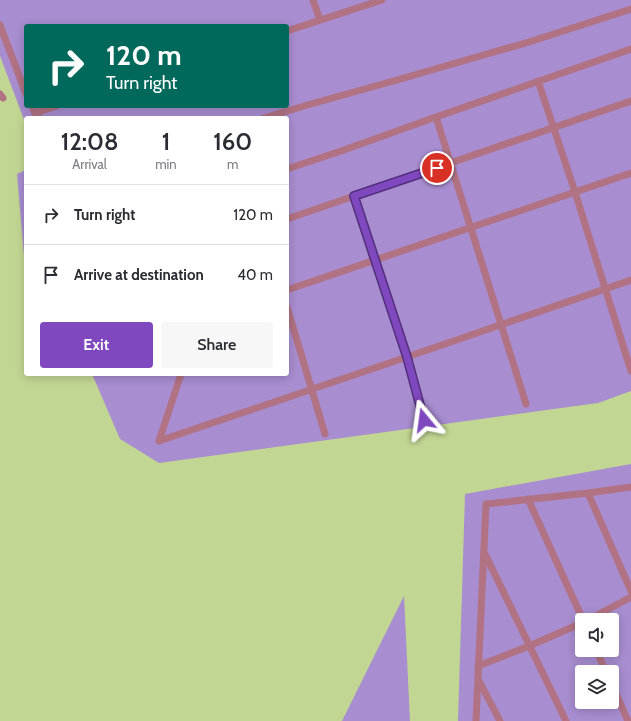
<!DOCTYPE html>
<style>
body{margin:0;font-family:Cabin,sans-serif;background:#f7f7f7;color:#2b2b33;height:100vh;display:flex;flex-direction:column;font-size:15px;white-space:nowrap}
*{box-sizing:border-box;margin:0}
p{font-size:13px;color:#7c7c81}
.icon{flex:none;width:22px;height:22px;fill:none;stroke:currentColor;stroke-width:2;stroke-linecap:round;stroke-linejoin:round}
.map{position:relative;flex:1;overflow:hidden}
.panel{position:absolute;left:24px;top:116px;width:265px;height:260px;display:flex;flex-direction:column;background:#fff;border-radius:4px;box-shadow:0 2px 10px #0003}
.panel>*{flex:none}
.banner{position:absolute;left:24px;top:24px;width:265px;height:84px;border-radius:4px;box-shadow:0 2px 10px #0003;background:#00695c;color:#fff;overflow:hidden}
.controls{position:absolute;left:575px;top:613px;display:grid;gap:8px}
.controls a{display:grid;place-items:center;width:44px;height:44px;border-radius:4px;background:#fff;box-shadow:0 2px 10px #0003;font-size:20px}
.pin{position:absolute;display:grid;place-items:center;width:34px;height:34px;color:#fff;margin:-17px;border:2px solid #fff;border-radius:50%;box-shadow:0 1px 4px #0007}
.me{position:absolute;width:44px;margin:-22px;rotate:344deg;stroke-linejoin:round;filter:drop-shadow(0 0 3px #0008)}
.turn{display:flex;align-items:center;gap:14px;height:84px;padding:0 16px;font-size:18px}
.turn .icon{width:52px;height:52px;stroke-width:2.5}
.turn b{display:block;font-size:28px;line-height:34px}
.eta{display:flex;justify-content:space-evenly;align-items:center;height:68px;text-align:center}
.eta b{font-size:24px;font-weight:600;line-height:28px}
.primary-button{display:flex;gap:8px;margin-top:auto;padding:8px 16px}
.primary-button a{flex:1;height:46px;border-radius:4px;background:#8048bf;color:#fff;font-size:16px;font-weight:600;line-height:46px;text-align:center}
.primary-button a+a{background:#f7f7f7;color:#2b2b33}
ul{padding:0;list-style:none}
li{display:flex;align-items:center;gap:12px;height:60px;padding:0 16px;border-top:1px solid #e1e1e2}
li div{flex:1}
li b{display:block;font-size:15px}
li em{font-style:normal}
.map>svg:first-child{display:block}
.green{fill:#a88dd0;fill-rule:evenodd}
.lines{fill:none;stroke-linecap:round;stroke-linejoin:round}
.lane{stroke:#b17283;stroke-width:7}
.route-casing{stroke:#532f7c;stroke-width:10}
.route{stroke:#8048bf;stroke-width:7}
</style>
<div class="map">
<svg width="631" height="721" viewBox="0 0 631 721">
<rect width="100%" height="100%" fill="#c2d693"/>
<path class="green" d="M0 0H631V391L598 403 159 463 120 439 92 374H287V118H26V125L0 56ZM26 26H287V106H26Z
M26 170V279L17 174Z
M631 464V721H458L465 494ZM582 620H612V650H582ZM582 672H612V702H582Z
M404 596 410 721H342Z"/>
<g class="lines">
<path class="lane" d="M313 0 320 20
M0 25 26 94
M287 31 382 0
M538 81 575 192 631 371
M0 94 3 98
M32 106 35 113 40 118
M35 113 57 106
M436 117 526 404
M264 118 311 104 397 80 529 42 631 9
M287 169 341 151 436 117 631 49
M354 196 407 357 424 420
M287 219 631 101
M287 290 631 173
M287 307 325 434
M159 441 407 357 631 280
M159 441 181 374
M588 493 631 591
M528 499 583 620
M484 552 566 721
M588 620 631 597
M596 650 606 672
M478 666 529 646 582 623
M478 679 500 721
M612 685 628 721
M476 721 486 504 588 493 631 487"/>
</g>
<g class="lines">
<g class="route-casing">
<path id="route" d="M424 420 407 357 354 196 437 168"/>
</g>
<use href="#route" class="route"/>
</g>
</svg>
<div class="controls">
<a><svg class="icon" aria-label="sound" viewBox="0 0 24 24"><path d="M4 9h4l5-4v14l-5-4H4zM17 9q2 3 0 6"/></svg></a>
<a><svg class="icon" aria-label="layers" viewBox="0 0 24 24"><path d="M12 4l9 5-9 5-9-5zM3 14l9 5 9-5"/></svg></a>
</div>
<div class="pin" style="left:437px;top:168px;background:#d93025"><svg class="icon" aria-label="arrive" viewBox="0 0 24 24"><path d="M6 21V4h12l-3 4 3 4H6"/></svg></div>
<svg class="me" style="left:424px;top:420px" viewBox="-20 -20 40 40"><path d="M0-17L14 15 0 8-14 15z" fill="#8048bf" stroke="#fff" stroke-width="4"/></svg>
<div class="banner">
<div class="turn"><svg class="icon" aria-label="right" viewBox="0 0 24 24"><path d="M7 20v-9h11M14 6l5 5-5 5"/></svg><div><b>120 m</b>Turn right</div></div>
</div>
<section class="panel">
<div class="eta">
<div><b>12:08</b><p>Arrival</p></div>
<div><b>1</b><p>min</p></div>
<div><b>160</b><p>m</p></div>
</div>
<ul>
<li><svg class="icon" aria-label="right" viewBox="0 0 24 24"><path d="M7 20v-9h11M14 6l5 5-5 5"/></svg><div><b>Turn right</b></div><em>120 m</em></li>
<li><svg class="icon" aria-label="arrive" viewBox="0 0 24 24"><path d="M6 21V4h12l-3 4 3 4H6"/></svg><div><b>Arrive at destination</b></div><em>40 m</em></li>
</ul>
<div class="primary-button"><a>Exit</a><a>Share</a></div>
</section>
</div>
